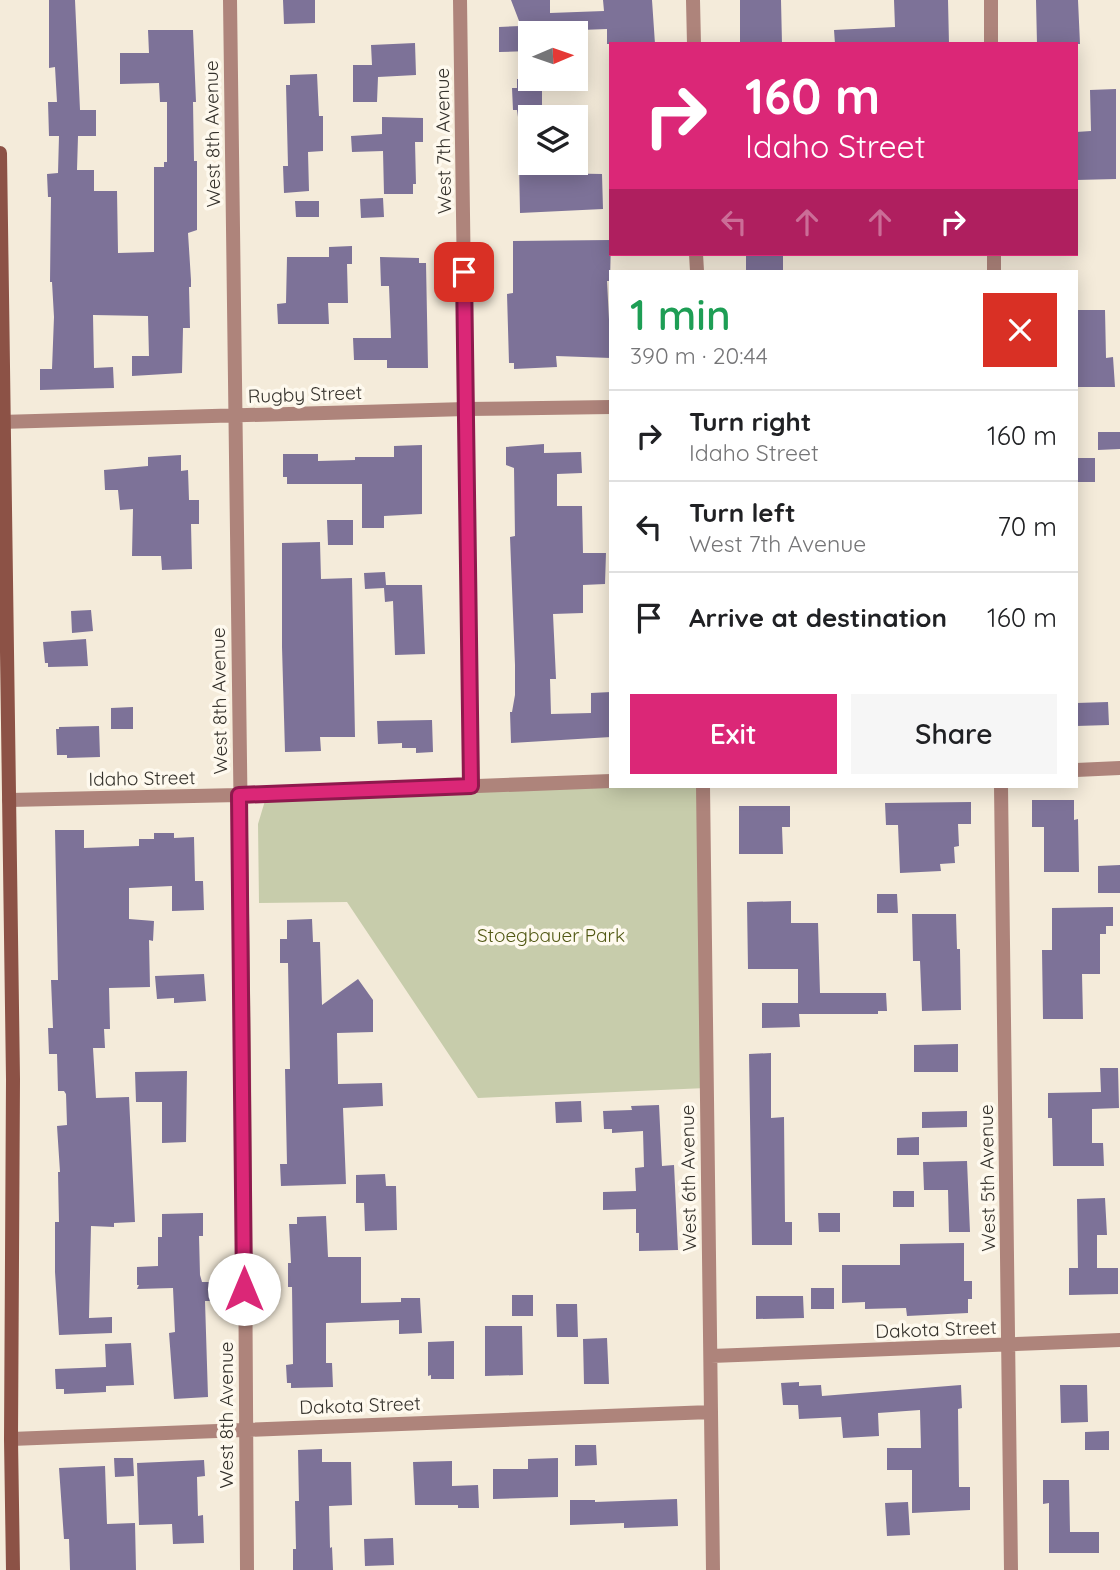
<!DOCTYPE html>
<meta charset="utf-8">
<style>
body{margin:0;font-family:Quicksand,sans-serif;background:#f6f6f6;color:#202124;height:100vh;display:flex;flex-direction:column;font-size:26px;white-space:nowrap}
*{box-sizing:border-box;margin:0}
p{font-size:23px;color:#757577}
.icon{flex:none;width:38px;height:38px;fill:none;stroke:currentColor;stroke-width:2;stroke-linecap:round;stroke-linejoin:round}
.map{position:relative;flex:1;overflow:hidden}
.side{position:absolute;left:609px;top:270px;width:469px;height:518px;display:flex;flex-direction:column;background:#fff;border-radius:0px;box-shadow:0 4px 18px #0003}
.side>*{flex:none}
.guide{position:absolute;left:609px;top:42px;width:469px;height:214px;border-radius:0px;box-shadow:0 4px 18px #0003;background:#db2777;color:#fff;overflow:hidden}
.needle{width:46px;rotate:88deg}
.controls{position:absolute;left:518px;top:21px;display:grid;gap:14px}
.controls a{display:grid;place-items:center;width:70px;height:70px;border-radius:0px;background:#fff;box-shadow:0 4px 18px #0003;font-size:35px}
.pin{position:absolute;display:grid;place-items:center;width:60px;height:60px;color:#fff;margin:-30px;border-radius:14px;box-shadow:0 4px 10px #0006}
.me{position:absolute;width:77px;margin:-38px;rotate:0deg;stroke-linejoin:round;filter:drop-shadow(0 0 5px #0008)}
.turn{display:flex;align-items:center;gap:24px;height:147px;padding:0 21px;font-size:32px}
.turn .icon{width:91px;height:91px;stroke-width:2.5}
.turn b{display:block;font-size:49px;line-height:60px}
.lanes{display:flex;align-items:center;height:66px;padding:0 21px;background:#0003;justify-content:center;gap:35px;direction:ltr}
.lanes .off{opacity:.35}
.round{display:grid;place-items:center;flex:none;width:74px;height:74px;border-radius:0px;background:#f6f6f6}
.summary{display:flex;align-items:center;justify-content:space-between;height:119px;padding:0 21px}
h1{font-size:42px;font-weight:600;line-height:52px;color:#1e9e55}
.button{display:flex;gap:14px;margin-top:auto;padding:14px 21px}
.button a{flex:1;height:80px;border-radius:0px;background:#db2777;color:#fff;font-size:28px;font-weight:600;line-height:80px;text-align:center}
.button a+a{background:#f6f6f6;color:#202124}
ul{padding:0;list-style:none}
li{display:flex;align-items:center;gap:21px;height:91px;padding:0 21px;border-top:2px solid #e0e0e0}
li div{flex:1}
li b{display:block;font-size:26px}
li em{font-style:normal}
.map>svg:first-child{display:block}
.green{fill:#c7ccab}
.building{fill:#7d7298}
.lines{fill:none;stroke-linecap:round;stroke-linejoin:round}
.minor{stroke:#ae847b;stroke-width:14}
.secondary{stroke:#8c5246;stroke-width:14}
.route-casing{stroke:#8e194d;stroke-width:18}
.route{stroke:#db2777;stroke-width:12}
.labels{text-anchor:middle;dominant-baseline:central;stroke-width:7;stroke-linejoin:round;paint-order:stroke}
.street-label{font-size:19px;fill:#34312b;stroke:#fef9ee}
.park-label{font-size:19px;fill:#515813;stroke:#fef9ee}
</style>
<div class="map">
<svg width="1120" height="1570" viewBox="0 0 1120 1570">
<rect width="100%" height="100%" fill="#f4ebda"/>
<path class="green" d="M611 786H703L706 1088 478 1098 347 902 259 903 258 824 267 794Z"/>
<path class="building" d="M49 0H75L80 110H96V136H78L77 170H94V191H117L118 253 154 252V167H164V162H167V102H160L159 83 120 84V53H149L148 30H193L196 102H193L194 161H197V230L188 233 191 280V287H189L190 328H183L182 373 132 376V356H149L148 316 93 315 94 368 113 367 114 388 40 390V369H52L54 317 52 282H50L51 197H48L47 174 58 173 59 136H49L48 102H57L55 67 49 68Z
M283 0H315V23L284 24Z
M511 0H550V13L604 11 603 0H652L655 44H607V29L554 31V33H530V51L499 52V27L521 26Z
M740 0H781L782 44H740Z
M894 0H948L949 44H835L834 30 895 27Z
M1036 0H1078L1080 44H1037Z
M415 43 416 75 378 77 377 102H353V65H372L371 45Z
M317 74 319 116H323V151L308 152 309 191 284 193 283 166H288L286 85H290V75Z
M517 79H542V117H518L517 110H513L512 88H517Z
M1116 89V179L1076 180V132L1091 131 1090 90Z
M382 117 423 118V142H415L416 184H413V194H384L383 151 352 152 351 136 382 134Z
M519 163H547L548 173 602 174 603 209 520 213Z
M383 198 384 217 361 218 360 199Z
M295 201H319V217H296Z
M611 240 610 281H607L611 358 556 356 557 367 514 369V363H509L507 294 513 293V241Z
M352 246V264H347L348 303H328L329 324H278L277 304 286 303 287 257H329V247Z
M746 254H783V271H746Z
M380 257 419 258V263H426L428 368H387V360H354L353 338H391L389 286H381Z
M1076 310H1105L1106 358 1113 357 1115 387H1076Z
M1098 432H1120V449L1098 450Z
M544 444V453L581 452 582 473 557 474V506H582L583 553H606L605 584 583 585V613L553 614 556 679H550L551 714 591 713V693L611 692V737L511 743 510 712H512L515 695V665L510 537 515 536 514 468 506 465V447Z
M422 445V514L384 516V528H362V484H287V477H283V454H318V461L355 460V457H394V446Z
M181 455V471L188 470 189 500H199V524H191L192 569 162 570 161 556H132L133 509 120 510 118 490H105L104 470 148 466V457Z
M1076 458H1095V482H1076Z
M327 520H353V545H328Z
M320 542 321 579 352 578 355 737H320L321 751 285 752 282 647V543Z
M385 572 386 585H422L425 654 395 655 393 601 385 602 384 588 365 589 364 573Z
M91 610 93 631 72 633 71 611Z
M86 639 88 666 48 667V663H45L43 642Z
M1108 702 1109 725 1076 726V703Z
M133 707V729H111V708Z
M432 720 433 752 416 753V748H402V743L378 744 377 721Z
M99 726 100 757 67 758V755H57L56 729H59V727Z
M1032 800H1074V820L1078 819 1079 872H1044V827H1032Z
M971 802V824H958L959 846 954 847 955 863 940 864 941 871 900 873 898 825H886L885 803Z
M739 806H790V827H782L783 854H739Z
M55 830H84V848L139 846V839H154V833H174V838L194 837 195 881H203L204 910 172 911V886L129 888V919L154 921 153 941 149 940 150 987 109 988 110 1029H104L105 1048H93L96 1098 129 1097 135 1222 114 1223V1227L91 1226 89 1318 112 1317V1333L59 1335 55 1272V1222H59L58 1172H60L57 1126 67 1125 66 1094 64 1091H58L57 1054H49L48 1028H53L51 980H58Z
M1120 865V893H1098V866Z
M877 894H897L898 913H877Z
M791 901V923H818L820 993H886L887 1011H878V1014H799L800 1027 762 1028V1003H798V969H748L747 902Z
M1113 907V926H1106V934H1100V974H1082L1083 1019H1043L1042 950H1052V908Z
M912 914H956L957 949H960L961 1010 922 1011 920 961H913Z
M312 919 313 942H320L322 1005 358 979 373 1000V1032L337 1033 338 1084 382 1083 383 1106 343 1108 346 1184 281 1186 280 1164H287L285 1069H290L288 963H280V939H287V920Z
M204 974 206 1001 174 1003V998L157 999 155 976Z
M958 1044V1072H914V1045Z
M771 1053V1118L784 1117 785 1222H792V1245H752L749 1054Z
M1100 1068H1118L1119 1108 1092 1109V1143H1103L1104 1166H1053L1052 1118H1048V1093L1101 1092Z
M187 1071 186 1142 162 1143V1102H136L135 1072Z
M581 1101 582 1122 556 1123 555 1102Z
M659 1105 662 1166 674 1165 678 1250 639 1251V1233H636V1209L603 1210V1192L636 1191 635 1168 644 1167 643 1131 612 1133V1129H604L603 1111 632 1110 631 1106Z
M967 1111V1127L922 1128V1112Z
M919 1137V1155H897V1138Z
M967 1161 970 1232H949L948 1190H924L923 1162Z
M385 1174 386 1186H396L397 1230 365 1231 364 1203H356V1175Z
M893 1191H914V1207H893Z
M1105 1198 1107 1235H1097V1268H1118V1294L1069 1295V1268H1078L1077 1199Z
M203 1213V1236H199L200 1275 202 1282H210L211 1301H205L208 1397 174 1399 169 1333 175 1332 173 1288 137 1289 139 1285H137V1267L158 1266V1237H162V1214Z
M818 1213H840V1232H819Z
M326 1216 328 1257H361V1303L401 1302V1298H420L422 1333 399 1334V1320L326 1323V1363H332L333 1387 291 1388V1383H287L286 1365 293 1364 292 1287H288V1263H291L289 1224H297V1217Z
M964 1243V1281H972V1299H968V1313L907 1316 906 1308 865 1309V1302L842 1303V1265H900V1244Z
M811 1288H834V1309H811Z
M512 1295H533V1316H512Z
M756 1296H803L804 1318 756 1319Z
M556 1304H577L578 1337H557Z
M485 1326H522L523 1375 485 1376Z
M607 1338 609 1384H584L583 1339Z
M454 1341V1379H431V1375L428 1376V1342Z
M131 1343 134 1385 106 1386V1392L64 1394V1389H56L55 1369 106 1367 105 1344Z
M799 1382V1386L821 1385 822 1396 961 1385 962 1408 958 1409 959 1487H970V1510L912 1513V1470H887V1448H921L920 1410 878 1413 879 1436 843 1438 841 1417 799 1419 798 1405H783L781 1383Z
M1060 1385H1087L1088 1422 1061 1423Z
M1109 1431V1450H1085V1432Z
M575 1445H596L597 1465 575 1466Z
M322 1449V1462H351L352 1505 329 1506 330 1548 332 1547 333 1570H293V1549H296L295 1501H299L298 1450Z
M114 1458H133L134 1476 115 1477Z
M558 1458V1497L493 1499V1469H528V1459Z
M204 1460 205 1476 197 1477 198 1516 203 1515 204 1543 173 1544 172 1524 139 1525 137 1463Z
M452 1461V1486L478 1485 479 1508H458V1505H415L413 1462Z
M105 1466 107 1524 135 1523 136 1570H70L69 1539H64L59 1468Z
M1043 1480H1069L1070 1532H1099V1553H1049V1503L1043 1504Z
M677 1499 678 1526 624 1528V1523L570 1525V1500H595V1502Z
M908 1502 910 1535 887 1536 885 1503Z
M393 1538 394 1565 365 1566 364 1539Z"/>
<g class="lines">
<path class="minor" d="M230 0 244 1065 247 1570
M460 0 471 786
M693 0 694 44
M991 0V44
M696 254 697 271
M994 254V271
M0 422 466 409 611 407
M1076 770 1120 768
M703 786 713 1570
M1001 786 1011 1570
M9 800 239 795 611 781
M711 1356 1120 1340
M11 1439 711 1412"/>
<path class="secondary" d="M0 153 13 1079 11 1439 13 1570"/>
</g>
<g class="lines">
<g class="route-casing">
<path id="route" d="M244 1289 239 795 471 786 464 272"/>
</g>
<use href="#route" class="route"/>
</g>
<g class="labels">
<g class="street-label">
<text transform="translate(212 134) rotate(-91)">West 8th Avenue</text>
<text transform="translate(443 141) rotate(-91)">West 7th Avenue</text>
<text transform="translate(305 394) rotate(-2)">Rugby Street</text>
<text transform="translate(219 701) rotate(-91)">West 8th Avenue</text>
<text transform="translate(142 778) rotate(-1)">Idaho Street</text>
<text transform="translate(688 1178) rotate(-91)">West 6th Avenue</text>
<text transform="translate(987 1178) rotate(-91)">West 5th Avenue</text>
<text transform="translate(936 1329) rotate(-2)">Dakota Street</text>
<text transform="translate(360 1405) rotate(-2)">Dakota Street</text>
<text transform="translate(226 1415) rotate(-90)">West 8th Avenue</text>
</g>
<g class="park-label">
<text x="551" y="935">Stoegbauer Park</text>
</g>
</g>
</svg>
<div class="controls">
<a><svg class="needle" viewBox="-14 -14 28 28"><path d="M0-13l5 13h-10z" fill="#e53935"/><path d="M0 13l5-13h-10z" fill="#757577"/></svg></a>
<a><svg class="icon" aria-label="layers" viewBox="0 0 24 24"><path d="M12 4l9 5-9 5-9-5zM3 14l9 5 9-5"/></svg></a>
</div>
<div class="pin" style="left:464px;top:272px;background:#d93025"><svg class="icon" aria-label="arrive" viewBox="0 0 24 24"><path d="M6 21V4h12l-3 4 3 4H6"/></svg></div>
<svg class="me" style="left:244px;top:1289px" viewBox="-20 -20 40 40"><circle r="19" fill="#fff"/><path d="M0-13L10 11 0 6-10 11z" fill="#db2777"/></svg>
<div class="guide">
<div class="turn"><svg class="icon" aria-label="right" viewBox="0 0 24 24"><path d="M7 20v-9h11M14 6l5 5-5 5"/></svg><div><b>160 m</b>Idaho Street</div></div>
<div class="lanes"><svg class="icon off" aria-label="left" viewBox="0 0 24 24"><path d="M17 20v-9H6M10 6l-5 5 5 5"/></svg><svg class="icon off" aria-label="ahead" viewBox="0 0 24 24"><path d="M12 20V5M6 11l6-6 6 6"/></svg><svg class="icon off" aria-label="ahead" viewBox="0 0 24 24"><path d="M12 20V5M6 11l6-6 6 6"/></svg><svg class="icon" aria-label="right" viewBox="0 0 24 24"><path d="M7 20v-9h11M14 6l5 5-5 5"/></svg></div>
</div>
<section class="side">
<div class="summary"><div><h1>1 min</h1><p>390 m · 20:44</p></div><a class="round" style="background:#d93025;color:#fff"><svg class="icon" aria-label="close" viewBox="0 0 24 24"><path d="M6 6l12 12M18 6L6 18"/></svg></a></div>
<ul>
<li><svg class="icon" aria-label="right" viewBox="0 0 24 24"><path d="M7 20v-9h11M14 6l5 5-5 5"/></svg><div><b>Turn right</b><p>Idaho Street</p></div><em>160 m</em></li>
<li><svg class="icon" aria-label="left" viewBox="0 0 24 24"><path d="M17 20v-9H6M10 6l-5 5 5 5"/></svg><div><b>Turn left</b><p>West 7th Avenue</p></div><em>70 m</em></li>
<li><svg class="icon" aria-label="arrive" viewBox="0 0 24 24"><path d="M6 21V4h12l-3 4 3 4H6"/></svg><div><b>Arrive at destination</b></div><em>160 m</em></li>
</ul>
<div class="button"><a>Exit</a><a>Share</a></div>
</section>
</div>
